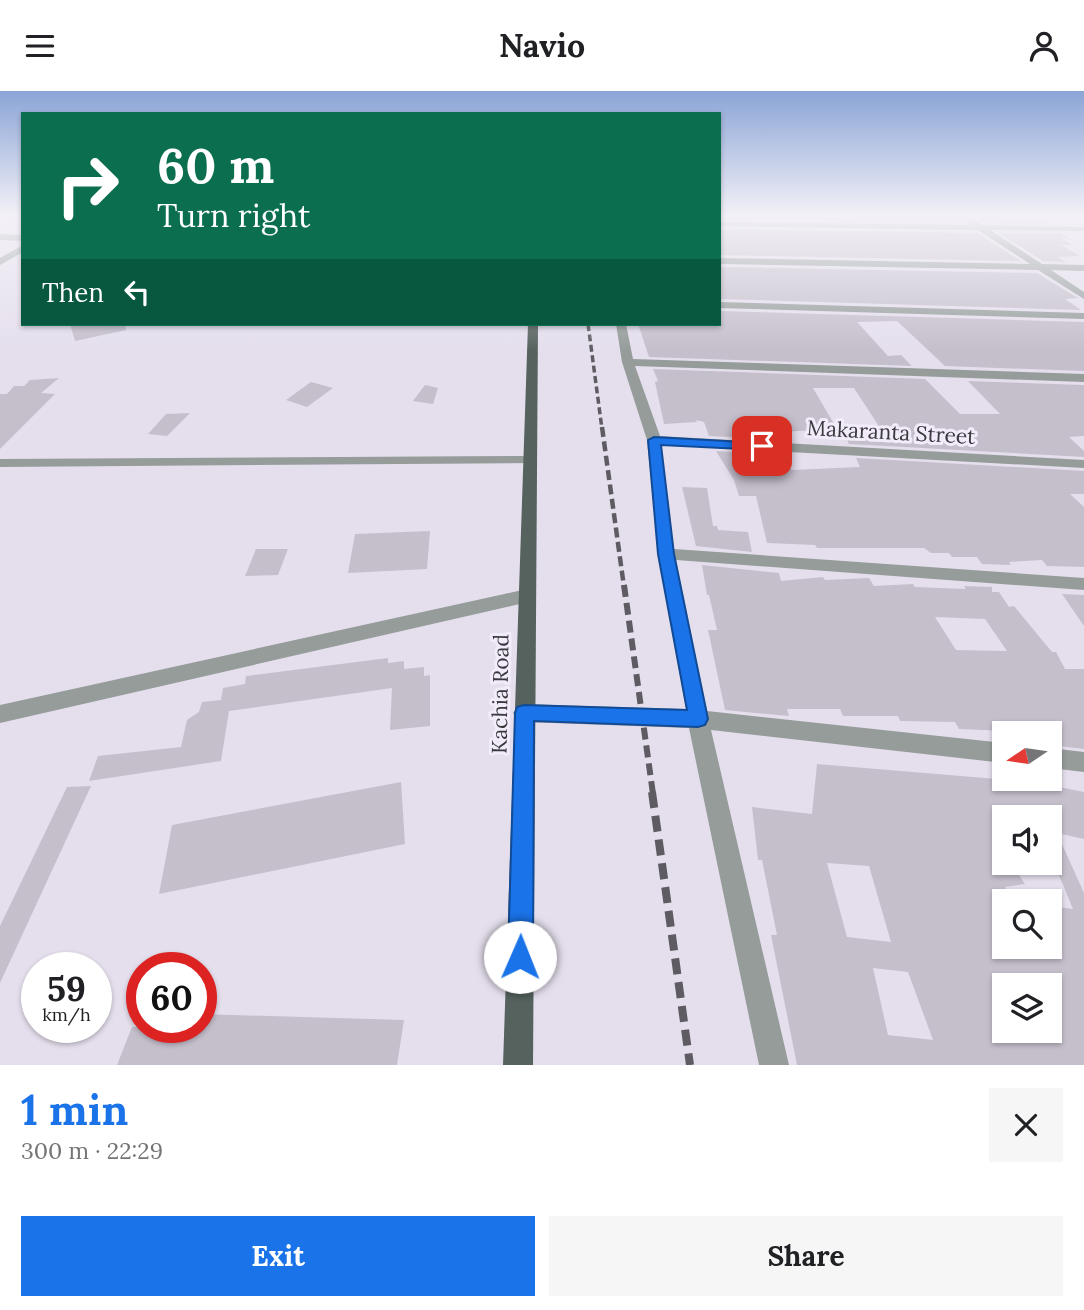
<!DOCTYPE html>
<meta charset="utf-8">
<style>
body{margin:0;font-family:Lora,serif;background:#f6f6f6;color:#202124;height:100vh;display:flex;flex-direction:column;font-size:26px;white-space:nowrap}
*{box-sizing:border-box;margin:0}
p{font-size:23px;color:#757577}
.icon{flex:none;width:38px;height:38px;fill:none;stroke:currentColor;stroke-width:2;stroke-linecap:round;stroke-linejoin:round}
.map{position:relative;height:974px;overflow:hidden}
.details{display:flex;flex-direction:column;background:#fff;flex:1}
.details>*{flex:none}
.guide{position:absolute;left:21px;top:21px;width:700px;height:214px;border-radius:0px;box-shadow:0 2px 5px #0004;background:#0b6e4f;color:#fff;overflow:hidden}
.needle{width:46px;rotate:257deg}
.fabs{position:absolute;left:992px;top:630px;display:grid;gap:14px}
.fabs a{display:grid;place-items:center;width:70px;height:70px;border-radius:0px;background:#fff;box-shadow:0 2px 5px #0004;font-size:35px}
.speed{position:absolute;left:21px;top:861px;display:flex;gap:14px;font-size:35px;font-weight:700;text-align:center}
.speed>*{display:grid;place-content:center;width:91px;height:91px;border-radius:50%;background:#fff;box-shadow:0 2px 5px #0004;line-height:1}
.speed small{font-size:18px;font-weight:400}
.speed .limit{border:10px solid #d22;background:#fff;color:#111}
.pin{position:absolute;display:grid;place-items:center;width:60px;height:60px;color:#fff;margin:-30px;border-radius:14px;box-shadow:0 4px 10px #0006}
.me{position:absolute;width:77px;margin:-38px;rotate:1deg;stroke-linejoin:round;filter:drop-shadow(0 0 5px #0008)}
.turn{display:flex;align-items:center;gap:24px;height:147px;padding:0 21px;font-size:32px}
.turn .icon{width:91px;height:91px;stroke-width:2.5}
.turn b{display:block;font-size:49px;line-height:60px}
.then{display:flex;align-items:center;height:66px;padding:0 21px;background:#0003;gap:14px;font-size:26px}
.round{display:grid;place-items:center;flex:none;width:74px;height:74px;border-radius:0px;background:#f6f6f6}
.headline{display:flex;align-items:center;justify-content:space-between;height:119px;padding:0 21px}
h1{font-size:42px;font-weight:700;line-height:52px;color:#1a73e8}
.action{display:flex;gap:14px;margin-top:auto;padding:14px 21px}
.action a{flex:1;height:80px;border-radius:0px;background:#1a73e8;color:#fff;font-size:28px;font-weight:700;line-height:80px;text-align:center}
.action a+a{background:#f6f6f6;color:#202124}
header{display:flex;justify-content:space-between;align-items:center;height:91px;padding:0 21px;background:#fff;font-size:32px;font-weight:700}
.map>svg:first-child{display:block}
.building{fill:#c5bfcc;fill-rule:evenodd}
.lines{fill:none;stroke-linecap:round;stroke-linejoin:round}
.minor{fill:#959c9a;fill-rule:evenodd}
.major{fill:#55625e;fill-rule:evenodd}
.rail-far3{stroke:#5e5b62;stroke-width:3.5;stroke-dasharray:7 3.5;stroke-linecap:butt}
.rail-far2{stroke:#5e5b62;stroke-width:4.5;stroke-dasharray:10 4.5;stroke-linecap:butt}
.rail-far1{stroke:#5e5b62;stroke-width:6;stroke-dasharray:12 6;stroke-linecap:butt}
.rail{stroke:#5e5b62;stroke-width:8;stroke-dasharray:16 8;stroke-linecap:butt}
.route{fill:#1a73e8;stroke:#114b97;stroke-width:2}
.labels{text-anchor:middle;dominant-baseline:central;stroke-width:6;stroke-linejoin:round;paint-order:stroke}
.street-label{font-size:21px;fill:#3a383d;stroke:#f2ecfa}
</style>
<header><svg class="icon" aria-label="menu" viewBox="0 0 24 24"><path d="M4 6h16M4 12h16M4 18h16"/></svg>Navio<svg class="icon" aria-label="person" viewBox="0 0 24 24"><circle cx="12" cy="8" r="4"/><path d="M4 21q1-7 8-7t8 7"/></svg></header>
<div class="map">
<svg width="1084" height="974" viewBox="0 0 1084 974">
<rect width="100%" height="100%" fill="#e5dfed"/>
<path class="building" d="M722 124H955L963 131 723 128Z
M970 124H1031L1045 133 983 131Z
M719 138 977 142 1021 170 719 164Z
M999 142H1061L1068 147H1061L1072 154H1061L1080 165 1057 166 1066 171 1043 170Z
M719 176 1037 182 1078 207 1065 208 1081 219 719 208Z
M719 220 1084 231V280L945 275 897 230 857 231 888 265 901 264 912 275 649 266 638 233H719Z
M70 233H125L126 239 75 250Z
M653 278 925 288 960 323H1000L968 290 1084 294V345L1069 346 1084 360V366L849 353 844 342 884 343 854 297H813L837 338 760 342 765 348 709 345 704 331 696 329 697 331 664 333 655 291 658 290Z
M59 287 41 302 55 303 0 358V303H7L14 295H24L30 289Z
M311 291 333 297 307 316 286 309Z
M425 294 438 297 433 313 413 310Z
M190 322 167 345 148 343 166 323Z
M716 360 778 363 792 379 860 376 856 367 1084 380V403H1070L1084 416V476L1047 475 1042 469 1009 471 1011 474 982 473 977 466H952L949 462H931L924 457H817L815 454 767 452 756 405H739L734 389Z
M682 396 707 397 713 435H717L718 439 748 441 752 461 696 455Z
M430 440 427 478 348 482 355 443Z
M256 458H288L278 484 245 485Z
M702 474 779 482 781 490 823 486 825 489 869 487 874 495 913 493 915 496 966 498 964 495 992 496V501H999L1009 516 1014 515 1052 561H1056L1065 578H1084V658L1050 654V642L959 638 955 631 900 630 898 625H843L840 618H787L789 625 725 619 708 539H717L709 504H707ZM935 526 985 528 1007 560 956 559Z
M1062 503 1084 504V535Z
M388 567V572L404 570V578L424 576V585L430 584V635L390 639 392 597 229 620 221 670 89 690 98 665 181 656 187 629 199 621 202 611 221 609 223 597 245 593 246 585Z
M817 673 1034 691 1084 701V748L1057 742 1084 802V974H797L771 844H777L762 769H758L752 716 812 723ZM1004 726H1050V781L1058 782 1073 818 1050 815V856H1004V810H1012L1005 796 1025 793 1011 772H1004ZM827 772 869 775 891 851 847 846ZM873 877 908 881 933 949 888 944ZM1004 894H1050V940H1004Z
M401 691 405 753 159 803 172 734Z
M91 695 0 892V835L67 696Z
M201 923 404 929 397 974H117L132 936H201Z"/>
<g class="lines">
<path class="minor" d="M957 124H966L982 134 1084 136V140L990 139 1042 173 1084 174V180L1051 179 1084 201V208L1038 179 719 173V167L1030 173 978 139 719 135V131L971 134Z
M0 143 23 144V150L0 149Z
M23 154V161L0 174V167Z
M719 211 1084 222V228L719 217Z
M616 233H626L633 268 1084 283V291L635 275 660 345 1084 369V377L661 354 674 458 1084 487V499L676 469 707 620 1004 652V672L711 639 789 974H759L689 637 524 631 517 628 513 622 517 616 524 613 686 618 658 463 647 349 622 271Z
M530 365 535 366V372L0 376V368Z
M527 498 533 500 536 505 533 510 0 632V614Z
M1050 657 1084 661V681L1050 677Z"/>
<path class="major" d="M528 233H538L533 974H503Z"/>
<path class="rail-far3" d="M588 233 602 338"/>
<path class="rail-far2" d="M602 336 624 496"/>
<path class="rail-far1" d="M624 494 653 703"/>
<path class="rail" d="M652 701 690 974"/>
</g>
<linearGradient id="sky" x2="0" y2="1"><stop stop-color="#8ba4d6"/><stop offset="0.48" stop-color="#f3f1f7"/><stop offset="1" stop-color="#f3f1f7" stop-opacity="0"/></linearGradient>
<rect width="1084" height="260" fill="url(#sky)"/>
<path class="route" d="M654 346 762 352 768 355 762 359 661 354 674 463 708 628 705 634 698 636 534 630 533 866 529 875 520 878 511 875 508 866 515 622 517 616 524 614 687 619 658 463 648 349Z"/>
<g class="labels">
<g class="street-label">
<text transform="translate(891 341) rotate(3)">Makaranta Street</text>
<text transform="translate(500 603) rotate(-89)">Kachia Road</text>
</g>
</g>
</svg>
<div class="fabs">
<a><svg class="needle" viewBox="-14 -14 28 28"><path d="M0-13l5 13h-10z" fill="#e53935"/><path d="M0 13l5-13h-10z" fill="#757577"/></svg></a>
<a><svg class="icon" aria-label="sound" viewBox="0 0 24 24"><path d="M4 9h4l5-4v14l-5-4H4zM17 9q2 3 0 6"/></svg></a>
<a><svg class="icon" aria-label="search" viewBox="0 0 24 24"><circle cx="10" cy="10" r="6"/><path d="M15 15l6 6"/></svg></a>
<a><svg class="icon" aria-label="layers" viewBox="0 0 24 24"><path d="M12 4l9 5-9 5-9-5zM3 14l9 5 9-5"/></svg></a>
</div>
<div class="speed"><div>59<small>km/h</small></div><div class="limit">60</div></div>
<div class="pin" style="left:762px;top:355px;background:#d93025"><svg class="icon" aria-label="arrive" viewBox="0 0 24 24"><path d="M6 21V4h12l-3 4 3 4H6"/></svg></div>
<svg class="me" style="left:520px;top:866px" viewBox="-20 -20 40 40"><circle r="19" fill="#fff"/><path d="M0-13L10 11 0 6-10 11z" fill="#1a73e8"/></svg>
<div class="guide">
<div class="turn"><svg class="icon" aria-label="right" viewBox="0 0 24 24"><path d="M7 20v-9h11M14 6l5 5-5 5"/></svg><div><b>60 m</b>Turn right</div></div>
<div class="then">Then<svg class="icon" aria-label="left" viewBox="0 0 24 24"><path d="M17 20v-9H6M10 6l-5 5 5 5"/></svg></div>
</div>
</div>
<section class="details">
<div class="headline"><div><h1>1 min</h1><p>300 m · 22:29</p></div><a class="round"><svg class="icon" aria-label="close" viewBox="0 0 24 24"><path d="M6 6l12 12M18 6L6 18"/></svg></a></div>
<div class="action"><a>Exit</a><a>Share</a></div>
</section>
